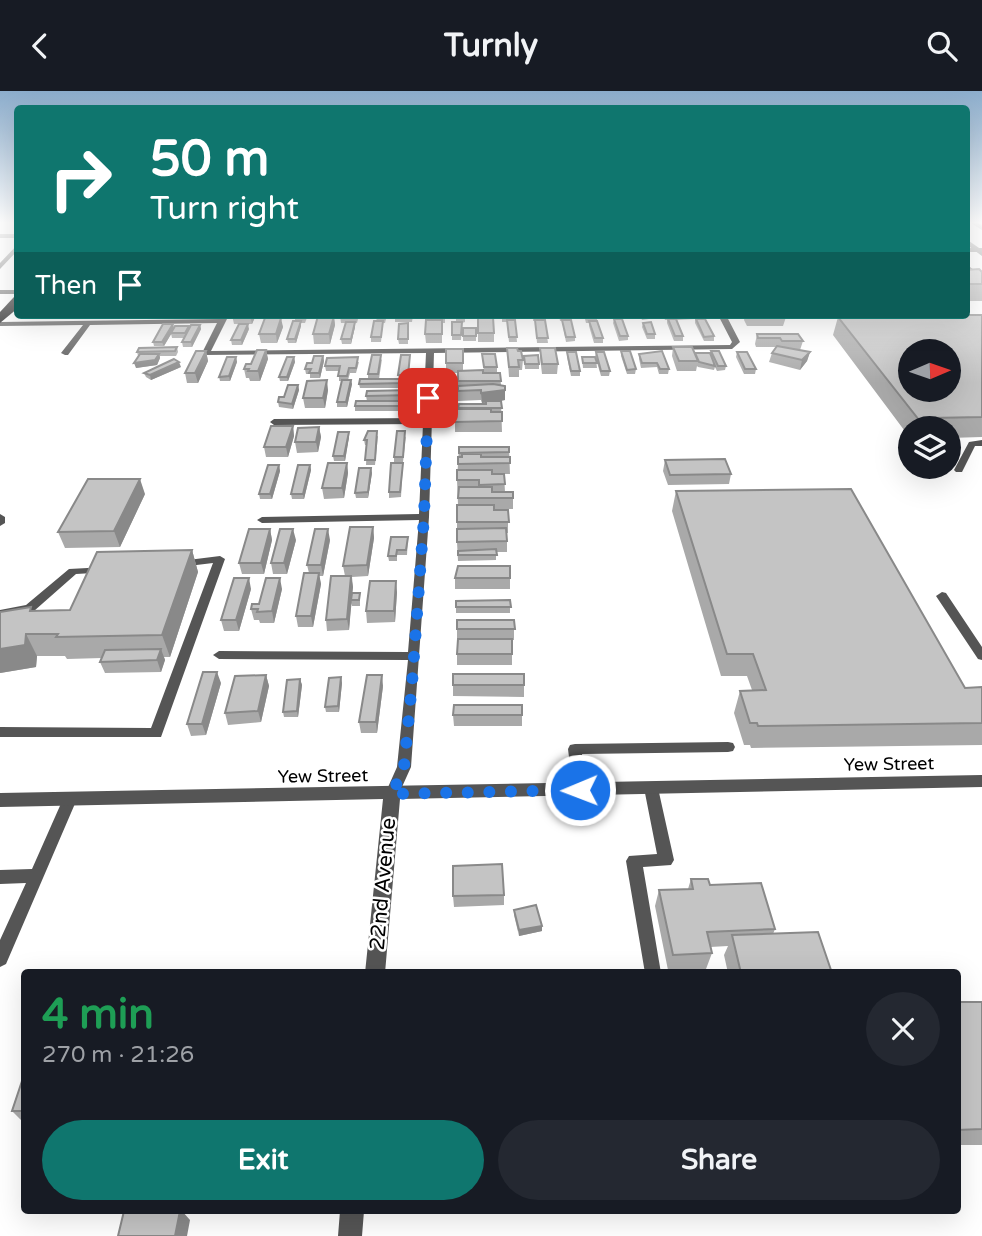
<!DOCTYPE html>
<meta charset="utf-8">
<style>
body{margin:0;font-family:"Varela Round",sans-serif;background:#242831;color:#f1f3f6;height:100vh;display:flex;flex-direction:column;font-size:26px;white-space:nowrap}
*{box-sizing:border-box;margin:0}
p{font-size:23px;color:#9ea1a6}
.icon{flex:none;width:38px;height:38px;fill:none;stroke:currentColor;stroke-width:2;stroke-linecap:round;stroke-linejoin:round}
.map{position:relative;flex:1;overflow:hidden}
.panel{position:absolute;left:21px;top:878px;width:940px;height:245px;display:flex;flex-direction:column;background:#171b24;border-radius:7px;box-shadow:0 7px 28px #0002}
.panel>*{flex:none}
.banner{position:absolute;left:14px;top:14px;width:956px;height:214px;border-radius:7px;box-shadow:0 7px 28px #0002;background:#0f766e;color:#fff;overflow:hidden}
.needle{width:46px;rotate:88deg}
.buttons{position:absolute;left:898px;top:248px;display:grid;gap:14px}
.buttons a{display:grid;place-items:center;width:63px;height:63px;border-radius:50%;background:#171b24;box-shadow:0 7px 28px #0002;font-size:35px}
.pin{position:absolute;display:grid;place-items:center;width:60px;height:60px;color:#fff;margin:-30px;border-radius:14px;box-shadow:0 4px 10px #0006}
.me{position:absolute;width:77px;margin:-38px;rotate:269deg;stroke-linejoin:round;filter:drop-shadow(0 0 5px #0008)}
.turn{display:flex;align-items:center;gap:24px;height:147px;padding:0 21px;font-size:32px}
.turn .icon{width:91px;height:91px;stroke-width:2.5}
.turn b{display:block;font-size:49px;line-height:60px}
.then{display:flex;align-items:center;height:66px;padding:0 21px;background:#0003;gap:14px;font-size:26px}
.round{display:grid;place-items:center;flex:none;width:74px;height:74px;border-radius:37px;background:#242831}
.summary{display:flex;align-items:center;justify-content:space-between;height:119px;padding:0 21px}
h1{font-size:42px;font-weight:700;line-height:52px;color:#1e9e55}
.button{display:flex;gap:14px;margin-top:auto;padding:14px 21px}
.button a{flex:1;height:80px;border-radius:42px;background:#0f766e;color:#fff;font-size:28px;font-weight:700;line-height:80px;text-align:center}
.button a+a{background:#242831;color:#f1f3f6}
header{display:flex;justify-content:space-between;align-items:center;height:91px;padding:0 21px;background:#171b24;font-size:32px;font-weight:700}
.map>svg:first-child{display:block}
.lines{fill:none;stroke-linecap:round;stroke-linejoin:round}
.lane{fill:#555;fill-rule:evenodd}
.street{fill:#555;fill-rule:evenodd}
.highway{fill:#000;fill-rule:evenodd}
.wall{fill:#a9a9a9}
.shaded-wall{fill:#898989}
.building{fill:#c4c4c4;stroke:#898989;stroke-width:2;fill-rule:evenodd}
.route{stroke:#1a73e8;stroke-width:12;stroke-dasharray:0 21.6}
.labels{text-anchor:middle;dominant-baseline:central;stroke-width:5;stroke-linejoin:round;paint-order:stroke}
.street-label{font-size:18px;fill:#000;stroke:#fff}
.near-street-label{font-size:21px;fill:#000;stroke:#fff}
</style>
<header><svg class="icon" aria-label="back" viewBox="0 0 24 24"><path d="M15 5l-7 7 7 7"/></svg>Turnly<svg class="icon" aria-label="search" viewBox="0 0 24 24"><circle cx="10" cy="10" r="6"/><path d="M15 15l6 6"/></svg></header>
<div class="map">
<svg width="982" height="1145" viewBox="0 0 982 1145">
<rect width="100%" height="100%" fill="#fff"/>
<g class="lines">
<path class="lane" d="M971 132H978L982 134V139Z
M0 143H18V147H0Z
M18 153V159L0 178V172Z
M966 157H982V161H966Z
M966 173 982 185V190L966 178Z
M0 199H18V203H0Z
M221 224H229L211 260 730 254 732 251 718 224H726L740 251 732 258 434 262 429 426 411 676 397 707 392 709 387 707 385 703 397 676 408 569 219 568 213 564 219 560 408 561 419 429 262 432 257 429 262 426 419 423 423 333 274 334 270 331 274 328 423 327 426 262 203 264 202 262 217 232 90 234 68 264H65L61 262 83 234 0 235V231L219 228Z
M982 349V355H975L962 381H956L954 379 969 351Z
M0 423 5 426V432L0 435Z
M220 465 225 468 161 646H0V636L151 637 213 472 180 476 175 473 180 470Z
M106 476 110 477 111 479 110 481 76 483 34 520 0 527V519L26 514 69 478Z
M942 501 946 502 982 556V569L978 568 936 505Z
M728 651 733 652 735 656 733 660 728 661 582 663 587 699 585 703 580 705 575 703 573 699 568 658 570 654 575 653Z
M651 691 656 693 658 697 674 769 671 774 643 776 661 882H645L626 770 629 765 657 763 644 697 646 693Z
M70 702 75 704 77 708 6 873 0 876V849L26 792 0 793V779L32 778 63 708 65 704Z"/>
<path class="street" d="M966 148 982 159V165L966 153Z
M982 684V696L400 708 385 882H365L383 708 0 716V702Z
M340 1120H364L362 1145H338Z"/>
<path class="highway" d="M14 206H18V217L0 232V221Z"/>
</g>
<path class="wall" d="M966 179 982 181V210H966Z
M106 224H152L151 225 106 226Z
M232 224H256L252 233H234Z
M269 224H280L279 227 283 236 277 252H261L259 243 269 227Z
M295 224H308L305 232H301V235L296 252H288L287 248 295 230Z
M321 224H338L337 228H334L335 234 330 253H314L313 243Z
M340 224H359L357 232H355V236L351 253H342L341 248 346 232H341Z
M387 224 385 232H383L381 251H371V246L377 230 376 227Z
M395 224H413L412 231H395Z
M428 224H445V232H442V252H426L425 243 428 229Z
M456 224H465V231L462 232 461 249H452V231H456Z
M502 224H516L515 230 517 251H509L507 231H502Z
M533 224H544L548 252H537L535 230H533Z
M559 224H569V229L575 246V250L566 251 562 230H560Z
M584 224H597V230L603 247V252H594L589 235V232H586Z
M608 224H622V227H609Z
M640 224H649V228L642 229Z
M663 224H699V228L714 245V250H704L695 232V228L677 229 683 245V250H674L667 232V229H665Z
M745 224H784L786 226 783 235H747L744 229Z
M982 224V346L948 347V338H910V347L833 244 838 226Z
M478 226 494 242V251H478Z
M614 228 628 245V249L619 250 613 232Z
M408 232V253H399L398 248Z
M643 232 655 243V248H647L642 236Z
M173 233 174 238 189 235V237L200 234 201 238 192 256H183L182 251 184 247H172L171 242 173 240 164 255H154L153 251Z
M463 237H476V250H463Z
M249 238 242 254H232L231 249Z
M757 243 803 250 800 259 810 261 807 270 800 279 769 271 772 262 777 256H756L755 253Z
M177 256 178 261 176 265H160V267L157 274 136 277 138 265 137 261Z
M673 256 695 263 710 264 711 260 726 275 725 279 717 280 715 276 714 279 698 276 697 275 696 280H677L672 265Z
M507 257 518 260 523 269 522 279H519V286H509Z
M540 257 558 273 557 283H542L540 266Z
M446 258H463V280L483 282H500L501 294 505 309 501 310 502 341H455V318L486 313V312H482L481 309 458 310V282H446Z
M266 259 268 268 260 290H250L249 287H246L244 278 251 273Z
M206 260 208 270 198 292H187L185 282Z
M621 260 636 278 635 283H627L621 265Z
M662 260 669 278 668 283H659L657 276 641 277 639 268V263Z
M567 261 580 280V285H571L567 266Z
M596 261 610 280 609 285H601L596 268 597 277H583L582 266H595Z
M737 261 756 278 755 283H744L736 266Z
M482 263 497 276V281H484Z
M323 265 324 270 320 287H310V283H306L305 278 312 272Z
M524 265 539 273V278H525Z
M236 266 237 271 230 290H220L219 286Z
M294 266 295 271 288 290H280L279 286Z
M382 268 379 288H399L398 284 410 269 408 288 406 289 405 297H360L359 293 368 288V283Z
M359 271 356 282H350L348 289 352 293 347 316H337V311L342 290H339V280H326L325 275Z
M181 276 151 289 146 286 144 282Z
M298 294 299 299 293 318 279 316 278 311Z
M328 299 325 317H305L303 307Z
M413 299V309L367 310 366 305Z
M355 315H403V320H355Z
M293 335 294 345 288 366H266L264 356Z
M319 336 321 346 318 361 297 362 295 351Z
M349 341V346L345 370H334L333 365Z
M378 345 375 374H366L367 354H365L364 349Z
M406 345 403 371H394V366Z
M459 356H509L510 383H504L505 401H513V418H494V419H508V442H507V461H496V469L458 470 457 451V414H458L457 389Z
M665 369 731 383 729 393 668 394 663 380Z
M347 372 348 382 344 407 324 408 322 397Z
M403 372 401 406 389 407V401Z
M279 374 280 380 272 408H260L259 403Z
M310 374 311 379 304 408H292L291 403Z
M372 382 368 407H356L355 402Z
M676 400 965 597 982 596V654L751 657 750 654H744L734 622 740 600 752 599 747 585H721L672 420Z
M145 403 120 456 65 457 58 441Z
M373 436 374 447 368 485 352 486 353 496 352 502H360V515H352L351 512 349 539 327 540 326 529 345 485 343 475Z
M270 438 272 449 264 483H242L239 472Z
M408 446 407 464H397V470H389L388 465Z
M296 449 287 483H273L271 472Z
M330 449 323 485H319L321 493 313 536H298L296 525 309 482 307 474Z
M192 459 198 481 170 566H164L165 569 161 581 105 582 100 571 102 567 67 568 65 565H37L36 576 0 582 33 520 70 519Z
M510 475V498H455V487Z
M251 498 239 540H224L221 529Z
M282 498 274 532H260L259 529H254L251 518Z
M397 501 395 531 367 532 366 520Z
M510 509V522H456V510Z
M457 529H514V549H512V574H457Z
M524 583V606L453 605V594Z
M266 584 269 595 261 631 228 634 225 622Z
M300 588 302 594 298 626H284L283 621Z
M221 592 206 644 191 645 187 633Z
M342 592 339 621H326L325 616Z
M383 595 377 642H361L359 631Z
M453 624H522V635H454Z
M691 788 710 794 775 838 773 843 832 882H728L724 864 728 855 710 856 712 862 706 878 668 879 655 815 659 799 688 798Z
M504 804V814L454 816 453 805Z
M514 819 542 840 519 845 514 824Z
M957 911H982V1054H957Z
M24 984V1032L12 1020Z"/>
<path class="shaded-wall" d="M250 224H256L252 233Z
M334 225 335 234 330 253 329 243Z
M281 227 283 236 277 252 276 243Z
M301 230V235L296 252 295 248Z
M355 231V236L351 253V248Z
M173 233 174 238 164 255 162 251Z
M248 233 249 238 242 254 241 249Z
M200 234 201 238 192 256 191 251Z
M266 259 268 268 260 290 258 280Z
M206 260 208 270 198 292 195 282Z
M810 261 807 270 800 279 802 269Z
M159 263 160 267 157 274 136 277 134 272Z
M323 265 324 270 320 287 319 282Z
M236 266 237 271 230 290 229 285Z
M294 266 295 271 288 290 287 286Z
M179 271 181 276 151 289 150 284Z
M327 289 328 299 325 317 323 307Z
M351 289 352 293 347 316 346 311Z
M298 294 299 299 293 318 292 313Z
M505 299V309L482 312 481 302Z
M293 335 294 345 288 366 286 356Z
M319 336 321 346 318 361 316 351Z
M349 341V346L345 370 344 365Z
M347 372 348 382 344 407 342 397Z
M279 374 280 380 272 408 270 403Z
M310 374 311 379 304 408 303 403Z
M371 377 372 382 368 407V401Z
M140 388 145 403 120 456 114 440Z
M373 436 374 447 368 485 367 474Z
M270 438 272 449 264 483 261 472Z
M293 438 296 449 287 483 284 472Z
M328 438 330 449 323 485 321 474Z
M192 459 198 481 170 566 162 544Z
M319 482 321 493 313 536 311 525Z
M351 485 353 496 349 539 347 528Z
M249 487 251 498 239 540 236 529Z
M280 487 282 498 274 532 272 520Z
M396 490 397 501 395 531 394 520Z
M26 543 37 565 36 576 0 582V558Z
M161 558 165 569 161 581 157 569Z
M217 581 221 592 206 644 202 633Z
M266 584 269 595 261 631 258 620Z
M382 584 383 595 377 642 376 631Z
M341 586 342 592 339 621 338 615Z
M300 588 302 594 298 626 297 620Z
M542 835V840L519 845V839Z
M180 1120H182L190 1129 187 1145H175Z"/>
<path class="building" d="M979 178 982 181V193H966V179Z
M295 224H306L305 227H294Z
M377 224H385V227H376Z
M456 224H465V227H456Z
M586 224H597L598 227H587Z
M748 224H784L786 226H749Z
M966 224H982V326L932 327 938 334H923L838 226ZM910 261H948V299H910Z
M318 225H334L329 243H313Z
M478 226H493L494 242H478Z
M265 227H281L276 243H259Z
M614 228H622L628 245H620Z
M668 228H676L683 245H675Z
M696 228H705L714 245 704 246Z
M426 229H442V243H425Z
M507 229H515L517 246H509Z
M535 229H545L548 247H537Z
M562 229H571L575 246H566Z
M293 230H301L295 248H287Z
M374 230H383L381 246H371Z
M589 230H597L603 247H595Z
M346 231H355L351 248H341Z
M452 231H462L461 244H452Z
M651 231 655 243H647L643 232Z
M408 232V248H398L399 233Z
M163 233H173L162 251H153Z
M239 233H248L241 249H231Z
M191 234H200L191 251H182Z
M175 235H189L185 242H171Z
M463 237H476V245H463Z
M757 243H798L803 250H782L780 247H758Z
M777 255 810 261 802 269 772 262Z
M177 256 175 260 137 261 139 257Z
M673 256H692L698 270H679Z
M507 257H517L518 260H521L523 269H518L519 276H509Z
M540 257H555L558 273H542Z
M446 258H463V272H446Z
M257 259H266L258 280H248L249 278H244L246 273H251Z
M196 260H206L195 282H185Z
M621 260H630L636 278 627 279Z
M662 260 669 278H660L657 272H642L639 263Z
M711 260H719L726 275H718Z
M567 261H576L580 280H571Z
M596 261H604L610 280H601Z
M737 261H747L756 278H745Z
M695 262H710L715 275 699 271Z
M140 263H159L155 269 134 272Z
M482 263H495L497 276H484Z
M372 264H381L378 283H368Z
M401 264H410L408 284H398Z
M538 264 539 273H525L524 265Z
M314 265H323L319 282H309L311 278H305L307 272H312Z
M227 266H236L229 285 219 286Z
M287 266H294L287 286H279Z
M358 266 356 277H349L347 285H338L340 275H325L327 267Z
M582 266H595L597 272H583Z
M174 268 179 271 150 284 144 282Z
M483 279V282H500L501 290H458V280Z
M360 288H405V292L359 293Z
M327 289 323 307H303L307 290Z
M342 289H351L346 311H337Z
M493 293 505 295V299L481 302V299L458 300V295Z
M288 294H298L292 313 278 311 279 306H284Z
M413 299V304L366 305 367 300Z
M356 310H403V315H355Z
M486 310H501L502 317H458L459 313H486Z
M455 318H491V321H502V330L455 331Z
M271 335H293L286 356H264Z
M319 336 316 351H295L298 337Z
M368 340H377L375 369H365L367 349H364Z
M397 340H405L403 366H394Z
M338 341H349L344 365H333Z
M459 356H509V361L459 362Z
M462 363H481V366H510V372L458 373V366H462Z
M725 368 731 383 670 384 665 369Z
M328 372H347L342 397H322Z
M391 372H403L400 401H389Z
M268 374H279L270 403H259Z
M298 374H310L303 403H291Z
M359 377H371L368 401 355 402Z
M457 379H492V383H504L505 393 479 394V389H457Z
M88 388H140L114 440 58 441Z
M459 396H492V401H513V407H458Z
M851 398 965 597 982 596V632L758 635 757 632H750L740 600 766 599 753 563H727L676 400Z
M457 414H494V419H508L509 431H457Z
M350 436H373L367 474 343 475Z
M506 437 507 450 457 451V438Z
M249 438H270L261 472H239Z
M280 438H293L284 472H271Z
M315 438H328L321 474H307Z
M391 446H408L406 459H397L396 465H388Z
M496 458 497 464H458V460Z
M192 459 162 544 56 546 58 543H26L25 554 0 558V521L31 516 30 520 70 519 97 461Z
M458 475H510V487H455Z
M304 482H319L311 525H296Z
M331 485H351L347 528 326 529Z
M234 487H249L236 529H221Z
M266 487H280L272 520 257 521 258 518H251L252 513H259Z
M370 490H396L394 520H366Z
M352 502H360L359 509H351Z
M510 509 511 516H456V510Z
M457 529H514L515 538H457Z
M458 548H512V563H457Z
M161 558 157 569 100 571 105 559Z
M203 581H217L202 633H187Z
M453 583H524V594H453Z
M266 584 258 620 225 622 235 585Z
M367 584H382L376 631H359Z
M341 586 338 615 325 616 329 587Z
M300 588 297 620 283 621 287 589Z
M454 614H522V624H453Z
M502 773 504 804 453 805V775Z
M691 788H708L710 794 761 792 775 838 707 841 712 862 673 864 659 799 693 798Z
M536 814 542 835 519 839 514 819Z
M818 841 832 882H741L732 844Z
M957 911H982V1038L957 1039Z
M24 984V1020H12Z
M124 1120H180L175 1145H118Z"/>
<linearGradient id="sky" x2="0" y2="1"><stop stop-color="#8cadcc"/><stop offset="0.45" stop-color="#fff"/><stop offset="1" stop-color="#fff" stop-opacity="0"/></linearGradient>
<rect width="982" height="292" fill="url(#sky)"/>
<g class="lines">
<path class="route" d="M428 307 424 426 412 593 404 676 392 703 580 699"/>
</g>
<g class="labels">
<g class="street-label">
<text transform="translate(889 673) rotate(-1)">Yew Street</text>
<text transform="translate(323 685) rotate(-1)">Yew Street</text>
</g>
<g class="near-street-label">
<text transform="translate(383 793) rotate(-85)">22nd Avenue</text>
</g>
</g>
</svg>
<div class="buttons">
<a><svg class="needle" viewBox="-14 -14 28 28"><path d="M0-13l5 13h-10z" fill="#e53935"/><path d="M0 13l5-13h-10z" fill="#9ea1a6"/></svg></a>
<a><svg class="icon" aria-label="layers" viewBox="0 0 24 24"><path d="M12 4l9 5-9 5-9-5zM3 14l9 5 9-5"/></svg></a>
</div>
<div class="pin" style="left:428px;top:307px;background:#d93025"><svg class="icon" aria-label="arrive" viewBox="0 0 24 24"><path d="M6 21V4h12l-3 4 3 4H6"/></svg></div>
<svg class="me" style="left:580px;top:699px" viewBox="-20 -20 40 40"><circle r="17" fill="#1a73e8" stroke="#fff" stroke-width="3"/><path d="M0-11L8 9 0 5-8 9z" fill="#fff"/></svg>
<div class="banner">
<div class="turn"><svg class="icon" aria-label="right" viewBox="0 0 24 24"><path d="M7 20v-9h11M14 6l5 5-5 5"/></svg><div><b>50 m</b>Turn right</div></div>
<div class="then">Then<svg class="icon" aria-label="arrive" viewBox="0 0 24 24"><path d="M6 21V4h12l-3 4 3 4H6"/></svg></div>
</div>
<section class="panel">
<div class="summary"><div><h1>4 min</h1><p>270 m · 21:26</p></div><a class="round"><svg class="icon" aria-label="close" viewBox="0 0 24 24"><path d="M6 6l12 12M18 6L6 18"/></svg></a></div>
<div class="button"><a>Exit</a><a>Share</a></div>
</section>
</div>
